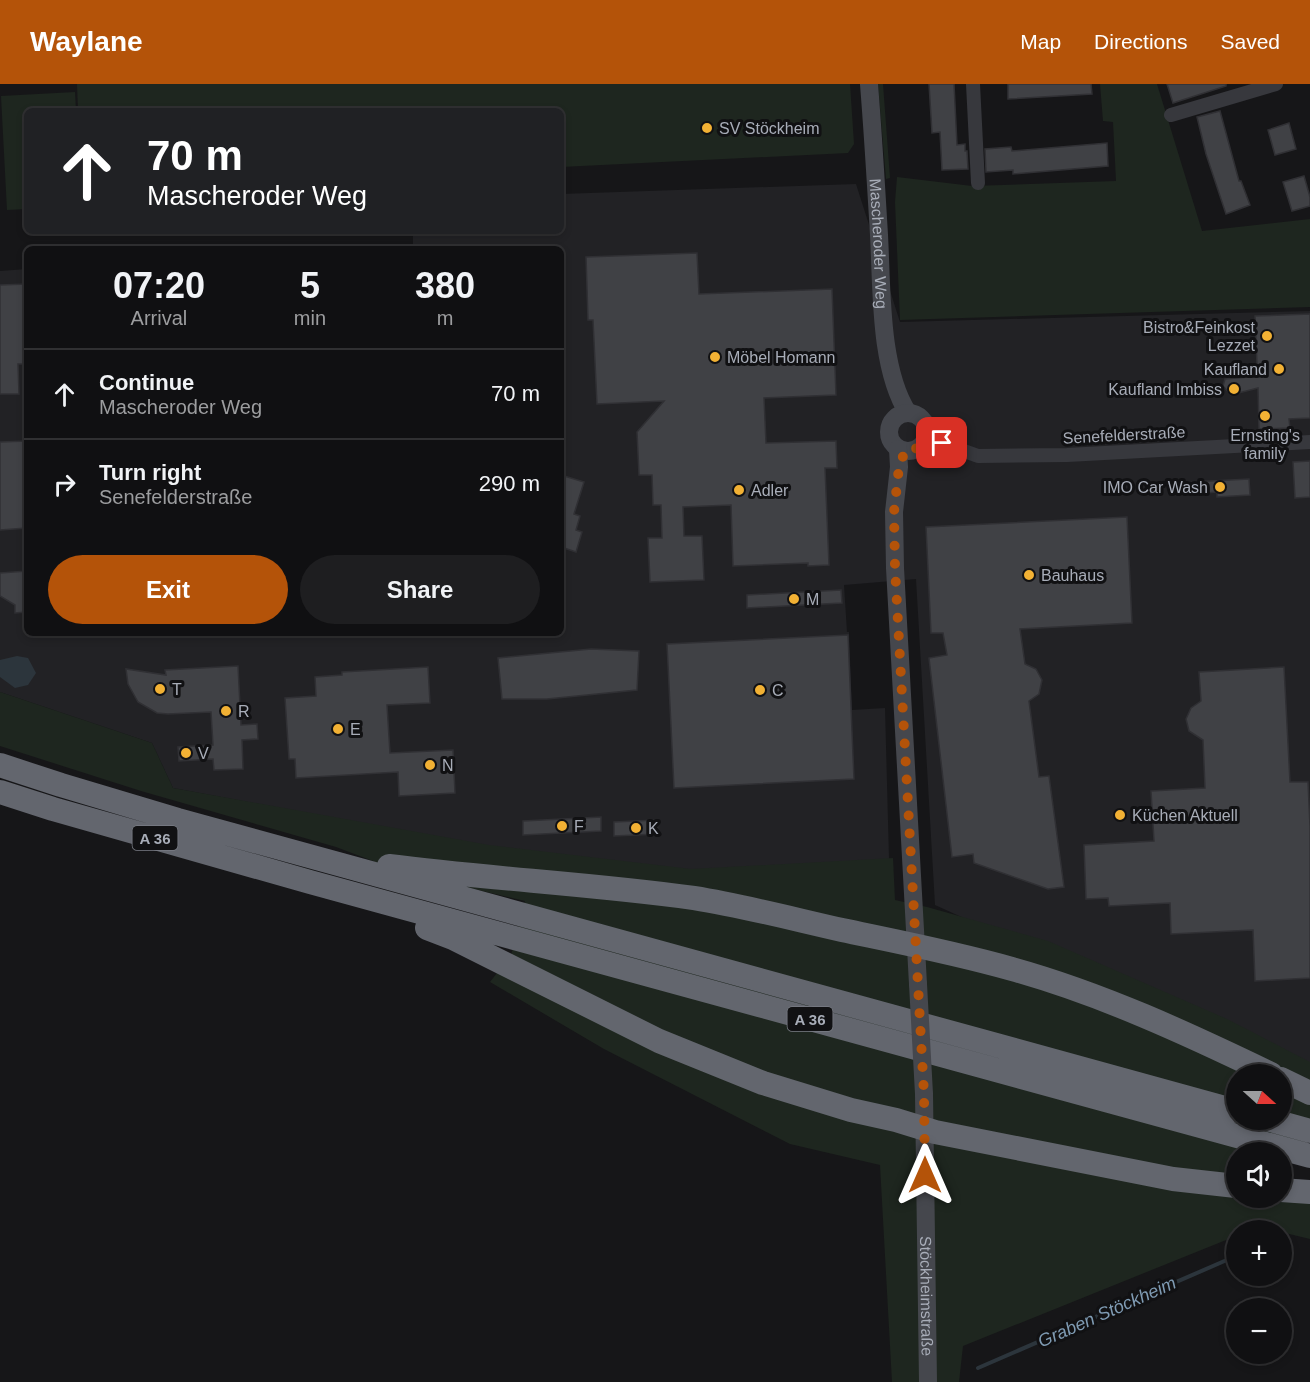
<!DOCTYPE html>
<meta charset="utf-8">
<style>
body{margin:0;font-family:Helvetica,sans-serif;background:#1e1e20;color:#f1f3f6;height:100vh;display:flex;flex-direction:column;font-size:22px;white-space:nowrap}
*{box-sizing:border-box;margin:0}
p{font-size:20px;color:#9c9d9f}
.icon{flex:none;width:33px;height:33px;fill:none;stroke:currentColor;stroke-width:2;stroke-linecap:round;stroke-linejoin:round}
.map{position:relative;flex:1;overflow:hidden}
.sheet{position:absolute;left:24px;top:162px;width:540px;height:390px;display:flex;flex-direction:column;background:#101012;border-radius:9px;box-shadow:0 3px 9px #0003,0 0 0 2px #303032}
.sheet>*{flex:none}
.hud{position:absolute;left:24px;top:24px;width:540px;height:126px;border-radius:9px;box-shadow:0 3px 9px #0003,0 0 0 2px #303032;background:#202124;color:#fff;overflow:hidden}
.needle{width:39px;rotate:111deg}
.buttons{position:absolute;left:1226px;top:980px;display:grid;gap:12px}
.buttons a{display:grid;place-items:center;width:66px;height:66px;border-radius:50%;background:#101012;box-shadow:0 3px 9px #0003,0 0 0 2px #303032;font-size:30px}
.pin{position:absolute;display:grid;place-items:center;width:51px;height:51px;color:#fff;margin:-26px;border-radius:12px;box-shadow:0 3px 9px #0006}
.me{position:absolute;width:66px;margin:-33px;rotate:0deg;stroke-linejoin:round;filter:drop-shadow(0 0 4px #0008)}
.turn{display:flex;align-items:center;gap:21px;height:126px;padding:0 24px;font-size:27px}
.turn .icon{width:78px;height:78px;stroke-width:2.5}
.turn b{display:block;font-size:42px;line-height:51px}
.eta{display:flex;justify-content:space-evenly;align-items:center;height:102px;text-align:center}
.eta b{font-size:36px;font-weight:800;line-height:42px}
.cta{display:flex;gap:12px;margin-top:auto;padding:12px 24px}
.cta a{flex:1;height:69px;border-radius:36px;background:#b45309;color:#fff;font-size:24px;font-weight:800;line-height:69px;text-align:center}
.cta a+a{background:#1e1e20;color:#f1f3f6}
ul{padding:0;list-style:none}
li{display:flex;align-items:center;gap:18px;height:90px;padding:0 24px;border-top:2px solid #303032}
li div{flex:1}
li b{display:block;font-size:22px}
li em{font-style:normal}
header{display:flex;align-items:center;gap:36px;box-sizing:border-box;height:84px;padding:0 30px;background:#b45309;color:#fff}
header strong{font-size:28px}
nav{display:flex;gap:33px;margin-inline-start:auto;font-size:21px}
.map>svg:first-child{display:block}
.built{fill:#222225}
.green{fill:#1e261f;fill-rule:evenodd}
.water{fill:#2c353c}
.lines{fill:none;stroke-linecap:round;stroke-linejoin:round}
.stream{stroke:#2c353c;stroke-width:4}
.building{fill:#404145;stroke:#303034;stroke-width:1.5}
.street{stroke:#37383d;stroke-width:14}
.secondary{stroke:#45474d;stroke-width:18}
.highway{stroke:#63666e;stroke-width:24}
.secondary-bridge{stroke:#45474d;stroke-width:18}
.route{stroke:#b45309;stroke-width:10;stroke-dasharray:0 18}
.poi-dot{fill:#f2b134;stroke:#111113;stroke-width:2}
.labels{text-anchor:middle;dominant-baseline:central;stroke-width:6;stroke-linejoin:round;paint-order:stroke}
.shield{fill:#111113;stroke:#7b7e86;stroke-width:1.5}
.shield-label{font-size:15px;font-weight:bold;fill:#a8adb8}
.poi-label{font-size:16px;fill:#a8adb8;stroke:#111113;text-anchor:start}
.street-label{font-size:16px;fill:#a8adb8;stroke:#111113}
.water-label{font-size:18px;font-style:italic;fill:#7f9bb3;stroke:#111113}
</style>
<header>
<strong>Waylane</strong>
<nav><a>Map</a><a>Directions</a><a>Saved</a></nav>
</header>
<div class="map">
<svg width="1310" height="1298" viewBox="0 0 1310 1298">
<rect width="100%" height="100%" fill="#161618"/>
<path class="built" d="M856 100 900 238 1310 227V990L935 821 916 495 844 501 847 548H849L852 626 885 624 890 812 490 763 173 704 152 659 0 608V187L27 185V549H561V165H413V147H561V110Z"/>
<path class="green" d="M77 0H850L854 60 848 69 561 83V27H78Z
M878 0H883L890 94 886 95Z
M1100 0H1157L1202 147 1310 135V223L900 236 895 118 897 93 972 102 1116 97 1113 38 1103 37Z
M75 8 76 27H27V125L7 126 1 12Z
M0 608 152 659 173 704 489 761 691 785 893 774 895 816 927 823 1048 857 1227 935 1310 978V1056L1265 1068H1236V1082L1203 1107C1239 1113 1274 1114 1310 1117V1155L1281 1148V1146L1259 1143 1252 1146H1236V1152L963 1262 959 1298H892L880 1081 790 1060 604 965 490 898 511 871 525 817 402 788 336 763 141 707 0 662ZM1236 990H1281V1035H1236Z"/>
<path class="water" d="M17 572 28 574 36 589 28 601 15 604 0 593V576Z"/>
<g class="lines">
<path class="stream" d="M978 1284 1236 1172"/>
</g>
<path class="building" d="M929 0H954L957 61 965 60V67H967L968 85 942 86 940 48 932 49Z
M1008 0H1091L1092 10 1008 15Z
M1167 0H1226V2L1173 19Z
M1220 27 1239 97H1241L1250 121 1226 130 1206 70 1197 33Z
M1289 39 1296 65 1275 71 1268 46Z
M1107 59 1108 82 1013 90V86L986 88 985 65 1011 63 1012 67Z
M1304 92 1310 113V122L1292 127 1283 98Z
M697 169 699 210 832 205 836 311 764 314 766 359 836 357 837 384H825L829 481 808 482V479L733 482 731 421 683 423 684 452H702L704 496 650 498 648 454H662L661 421H653L652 391H639L637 348 664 317 597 320 593 236H588L586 173Z
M27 200V280H18L19 310H0V201Z
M1310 230V334L1289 335 1290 344 1259 345 1258 304 1231 311 1223 302 1225 295 1248 293V281H1257L1255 232Z
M27 357V444L0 446V358Z
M1310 377V413L1295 414 1293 378Z
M561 391 584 398 574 430 580 432 576 446 582 448 576 468 561 463Z
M1249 395 1250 411 1217 413V408L1192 410V398Z
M1127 433 1132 539 1020 545 1025 580 1036 585 1042 596 1039 610 1029 617 1039 693 1049 692 1064 803 1048 805 974 779 973 770 952 773 929 574 947 571 943 549H931L926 443Z
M27 487V528L15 529V521L0 512V489Z
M841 506 842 519 747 524V511Z
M848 551 854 695 674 704 667 560Z
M591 565 639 567 637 606 547 615H502L498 574Z
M238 582 241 641 257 640 258 655 242 656 243 685 214 686 213 675 179 677 178 663 213 661 211 628 168 630 157 629 138 618 128 600 126 585 166 591 165 586Z
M428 583 430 619 387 621 390 669 453 666 455 709 399 712 398 688 296 694 295 675H289L285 614 316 612 315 593 342 591V588Z
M1284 583 1290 698H1308L1310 742V894L1255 897 1253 846 1171 850 1170 819 1109 822 1108 814 1086 815 1084 761 1154 757 1151 707 1205 704 1203 656 1189 647 1186 635 1191 624 1201 617 1199 588Z
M601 733V747L523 751V737Z
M657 736 658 750 614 752V738Z"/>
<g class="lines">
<path class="street" d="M973 0 978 99
M1171 31 1276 0
M927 348 942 359 978 372 1067 371 1310 358
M921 362 942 359"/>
<g class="secondary">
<path id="s1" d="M869 0C873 50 876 100 879 151 882 203 879 284 908 329"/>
<circle cx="908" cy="348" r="19"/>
<path d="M898 365 899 383 894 428 895 484 918 900"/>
<path id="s2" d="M924 1010 928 1298"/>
</g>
<path class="highway" d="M0 681 61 701 178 736 1236 1027
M0 708 53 725 310 798 1310 1072
M389 782C491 795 593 800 694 814 744 822 793 835 842 846 899 858 956 869 1012 885 1102 910 1188 950 1271 990
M427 844 453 854 659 957 763 999 851 1026 896 1036 935 1048 1173 1095 1236 1102
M1281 995 1310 1009
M1267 1035 1310 1047
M1281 1106 1310 1108"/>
<path class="secondary-bridge" d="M918 900 924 1010"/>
</g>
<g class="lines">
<path class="route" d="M925 1091 924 1010 895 484 894 428 899 383 905 367H911L921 362 942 359"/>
</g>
<g class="poi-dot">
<circle cx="707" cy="44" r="6"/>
<circle cx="1267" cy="252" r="6"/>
<circle cx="715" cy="273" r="6"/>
<circle cx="1279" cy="285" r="6"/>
<circle cx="1234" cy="305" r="6"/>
<circle cx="1265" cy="332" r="6"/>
<circle cx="1220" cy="403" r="6"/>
<circle cx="739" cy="406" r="6"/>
<circle cx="1029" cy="491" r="6"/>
<circle cx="794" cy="515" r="6"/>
<circle cx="160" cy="605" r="6"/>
<circle cx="760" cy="606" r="6"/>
<circle cx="226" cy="627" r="6"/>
<circle cx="338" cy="645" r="6"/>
<circle cx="186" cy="669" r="6"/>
<circle cx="430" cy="681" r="6"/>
<circle cx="1120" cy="731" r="6"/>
<circle cx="562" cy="742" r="6"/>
<circle cx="636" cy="744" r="6"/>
</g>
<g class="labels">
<g class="shield">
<rect x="132.5" y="742" width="45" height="24" rx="4.5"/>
<rect x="787.5" y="923" width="45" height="24" rx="4.5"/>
</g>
<g class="shield-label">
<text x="155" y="754">A 36</text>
<text x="810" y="935">A 36</text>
</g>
<g class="poi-label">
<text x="719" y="44">SV Stöckheim</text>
<text x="1255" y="243" text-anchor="end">Bistro&amp;Feinkost<tspan x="1255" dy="18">Lezzet</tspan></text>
<text x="727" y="273">Möbel Homann</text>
<text x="1267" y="285" text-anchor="end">Kaufland</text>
<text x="1222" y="305" text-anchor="end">Kaufland Imbiss</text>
<text x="1265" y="351" text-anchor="middle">Ernsting's<tspan x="1265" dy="18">family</tspan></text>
<text x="1208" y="403" text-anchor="end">IMO Car Wash</text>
<text x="751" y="406">Adler</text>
<text x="1041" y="491">Bauhaus</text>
<text x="806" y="515">M</text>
<text x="172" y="605">T</text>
<text x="772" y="606">C</text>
<text x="238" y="627">R</text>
<text x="350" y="645">E</text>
<text x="198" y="669">V</text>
<text x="442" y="681">N</text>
<text x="1132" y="731">Küchen Aktuell</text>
<text x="574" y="742">F</text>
<text x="648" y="744">K</text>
</g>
<g class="street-label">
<text stroke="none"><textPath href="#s1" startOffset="160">Mascheroder Weg</textPath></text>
<text transform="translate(1124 351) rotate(-3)">Senefelderstraße</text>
<text stroke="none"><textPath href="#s2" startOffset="202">Stöckheimstraße</textPath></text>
</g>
<g class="water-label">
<text transform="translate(1107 1228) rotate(-24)">Graben Stöckheim</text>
</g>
</g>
</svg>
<div class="buttons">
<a><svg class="needle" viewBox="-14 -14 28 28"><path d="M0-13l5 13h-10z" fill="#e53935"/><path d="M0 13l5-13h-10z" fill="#9c9d9f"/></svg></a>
<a><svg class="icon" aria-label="sound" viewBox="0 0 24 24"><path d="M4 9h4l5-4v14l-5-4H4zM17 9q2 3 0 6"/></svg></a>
<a>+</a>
<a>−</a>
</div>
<div class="pin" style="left:942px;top:359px;background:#d93025"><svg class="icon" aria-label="arrive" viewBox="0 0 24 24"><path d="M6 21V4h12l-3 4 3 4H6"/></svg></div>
<svg class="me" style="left:925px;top:1091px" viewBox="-20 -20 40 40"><path d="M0-17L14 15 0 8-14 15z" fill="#b45309" stroke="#fff" stroke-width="4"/></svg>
<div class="hud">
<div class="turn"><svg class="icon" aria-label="ahead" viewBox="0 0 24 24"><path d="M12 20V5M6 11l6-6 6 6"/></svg><div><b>70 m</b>Mascheroder Weg</div></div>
</div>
<section class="sheet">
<div class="eta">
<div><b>07:20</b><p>Arrival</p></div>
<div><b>5</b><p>min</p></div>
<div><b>380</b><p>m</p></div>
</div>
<ul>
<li><svg class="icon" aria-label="ahead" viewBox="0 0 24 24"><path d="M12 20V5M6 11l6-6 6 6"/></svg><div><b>Continue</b><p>Mascheroder Weg</p></div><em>70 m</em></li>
<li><svg class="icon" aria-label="right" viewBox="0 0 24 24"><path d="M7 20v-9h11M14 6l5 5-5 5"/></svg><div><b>Turn right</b><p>Senefelderstraße</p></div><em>290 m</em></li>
</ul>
<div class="cta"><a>Exit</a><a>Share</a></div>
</section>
</div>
